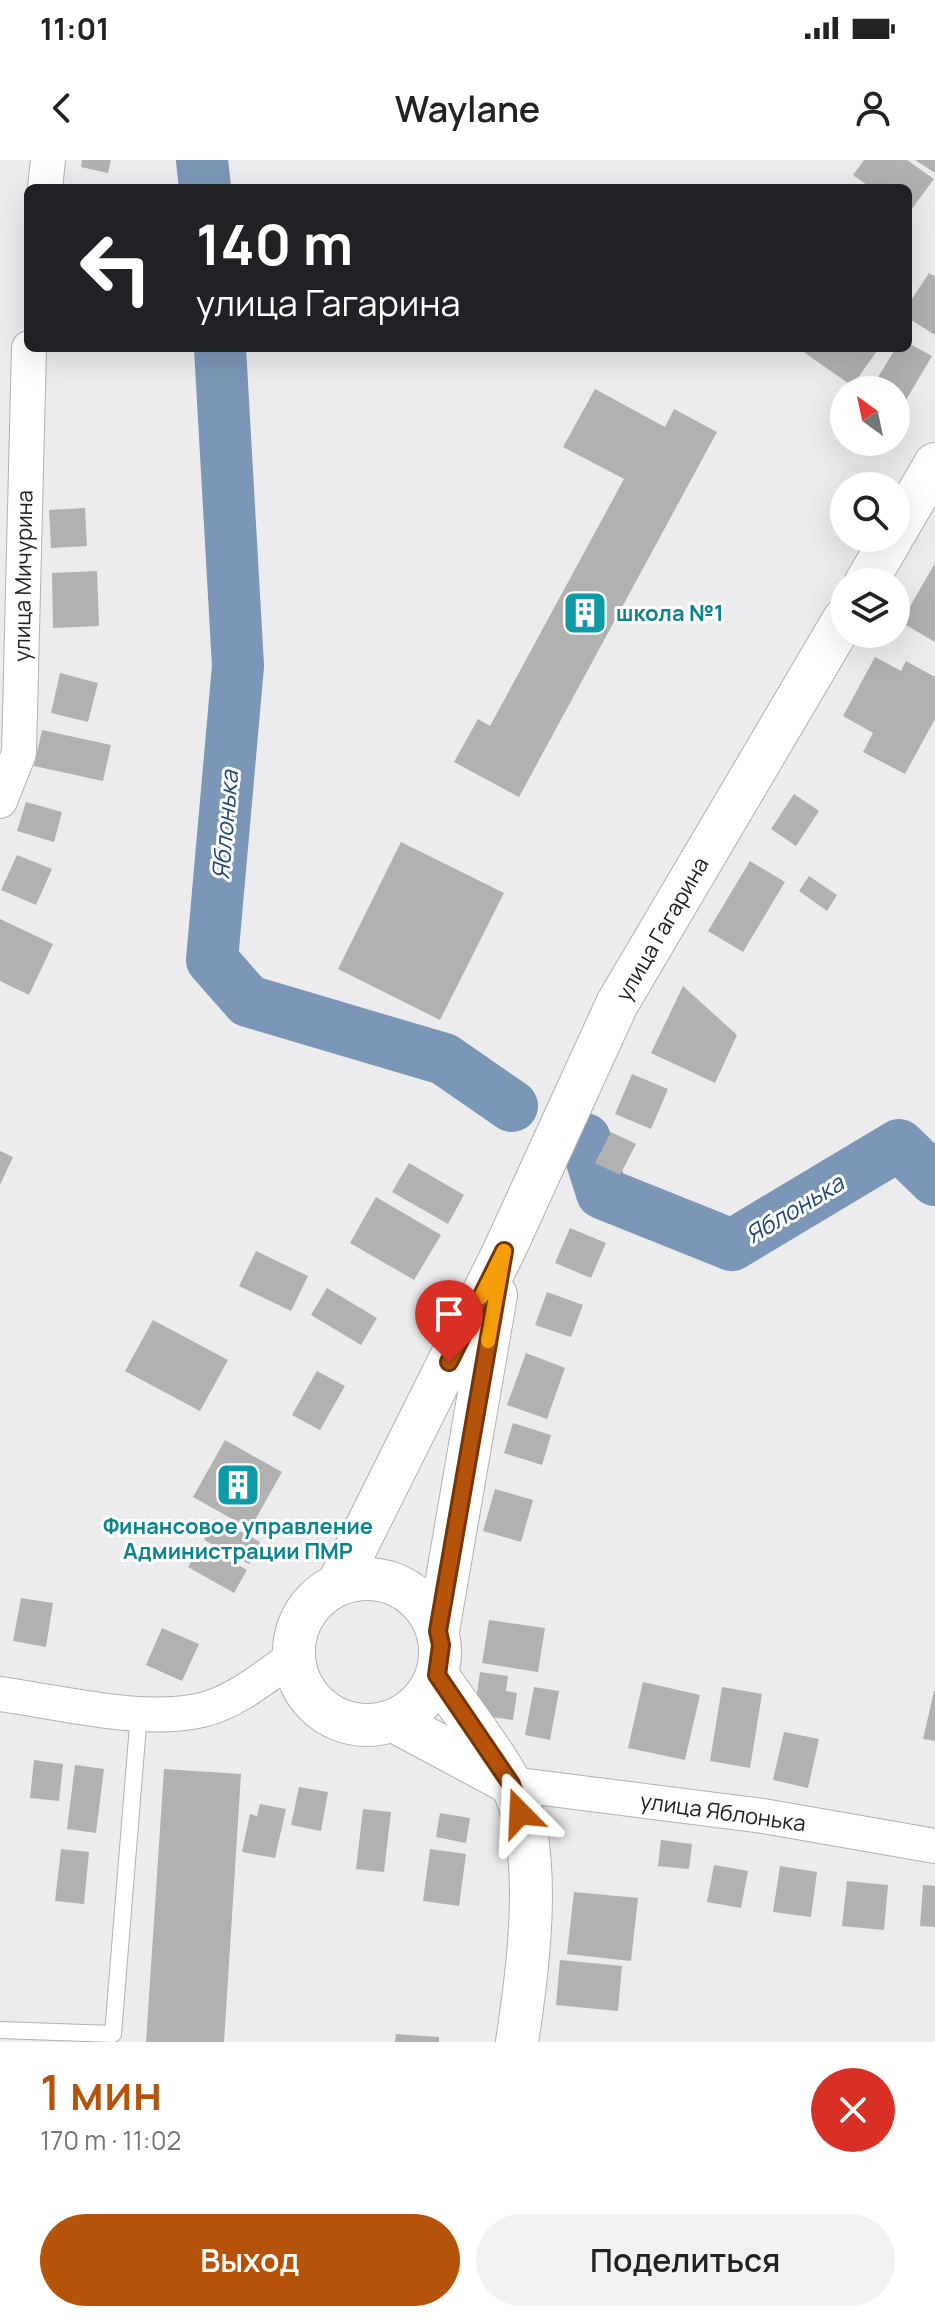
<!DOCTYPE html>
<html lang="ru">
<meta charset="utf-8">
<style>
body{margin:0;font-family:Manrope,sans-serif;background:#f2f2f2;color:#222;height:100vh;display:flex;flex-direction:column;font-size:30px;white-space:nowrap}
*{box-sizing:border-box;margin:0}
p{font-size:26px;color:#767676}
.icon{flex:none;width:44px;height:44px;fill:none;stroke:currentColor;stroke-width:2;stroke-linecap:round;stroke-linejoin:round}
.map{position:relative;height:1882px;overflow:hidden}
.side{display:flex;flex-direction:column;background:#fff;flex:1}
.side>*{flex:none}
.guide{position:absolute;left:24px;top:24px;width:888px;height:168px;border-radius:12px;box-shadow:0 8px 32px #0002;background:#202124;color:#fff;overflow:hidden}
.needle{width:52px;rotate:327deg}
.controls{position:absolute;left:830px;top:216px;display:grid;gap:16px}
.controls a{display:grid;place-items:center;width:80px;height:80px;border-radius:50%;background:#fff;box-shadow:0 8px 32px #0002;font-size:40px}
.pin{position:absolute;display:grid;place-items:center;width:68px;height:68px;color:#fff;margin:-82px -34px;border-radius:50% 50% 50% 0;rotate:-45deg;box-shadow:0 0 8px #0007}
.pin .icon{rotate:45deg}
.me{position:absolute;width:88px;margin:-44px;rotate:339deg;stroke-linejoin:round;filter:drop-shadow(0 0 6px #0008)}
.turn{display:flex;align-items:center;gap:28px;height:168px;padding:0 40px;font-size:36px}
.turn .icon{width:104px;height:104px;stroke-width:2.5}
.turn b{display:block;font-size:56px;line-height:68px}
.round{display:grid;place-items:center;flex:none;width:84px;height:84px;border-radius:42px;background:#f2f2f2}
.headline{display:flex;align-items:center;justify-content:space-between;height:136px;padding:0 40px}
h1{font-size:48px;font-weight:600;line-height:60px;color:#b45309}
.button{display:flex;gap:16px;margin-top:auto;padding:16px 40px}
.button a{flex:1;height:92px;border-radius:48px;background:#b45309;color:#fff;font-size:32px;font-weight:600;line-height:92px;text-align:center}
.button a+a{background:#f2f2f2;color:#222}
.status{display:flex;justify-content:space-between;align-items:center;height:56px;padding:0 40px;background:#fff;direction:ltr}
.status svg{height:22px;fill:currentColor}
header{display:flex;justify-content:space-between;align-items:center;height:104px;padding:0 40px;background:#fff;font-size:36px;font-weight:600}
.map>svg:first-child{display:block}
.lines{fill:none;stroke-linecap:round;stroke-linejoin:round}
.river{stroke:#7b96b6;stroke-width:52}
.building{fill:#b1b1b2}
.service-casing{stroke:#b1b1b3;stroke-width:18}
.minor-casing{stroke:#b1b1b3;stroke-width:36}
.tertiary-casing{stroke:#b1b1b3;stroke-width:44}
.service{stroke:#fff;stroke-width:16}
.minor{stroke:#fff;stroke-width:34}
.tertiary{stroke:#fff;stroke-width:42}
.route-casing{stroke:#753606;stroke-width:20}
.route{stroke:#b45309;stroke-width:14}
.slow{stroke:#f59e0b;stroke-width:14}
.labels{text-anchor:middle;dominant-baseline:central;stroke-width:6;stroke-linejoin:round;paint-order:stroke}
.street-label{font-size:22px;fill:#212122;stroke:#fff}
.culture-label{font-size:22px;font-weight:bold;fill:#0d838f;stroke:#fff;text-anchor:start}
.water-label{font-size:24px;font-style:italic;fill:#214874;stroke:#fff}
</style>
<div class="status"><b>11:01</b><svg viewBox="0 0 49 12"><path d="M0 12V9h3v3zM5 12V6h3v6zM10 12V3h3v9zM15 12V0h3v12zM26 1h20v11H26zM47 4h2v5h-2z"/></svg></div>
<header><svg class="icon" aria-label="back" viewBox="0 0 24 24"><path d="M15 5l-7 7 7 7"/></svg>Waylane<svg class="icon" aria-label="person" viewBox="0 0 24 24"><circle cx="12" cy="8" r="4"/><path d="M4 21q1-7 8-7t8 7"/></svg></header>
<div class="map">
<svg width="935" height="1882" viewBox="0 0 935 1882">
<rect width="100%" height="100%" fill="#ececee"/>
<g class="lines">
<path class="river" d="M202 0 205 28
M220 188 238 506 212 800 248 841 444 899 512 946
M585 979 602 1033 732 1085 899 985 935 1020"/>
</g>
<path class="building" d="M82 0H111L108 13 81 7Z
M864 0H907L934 19 908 54V28H871L853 15Z
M915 0H935V13Z
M929 113 935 117V175L908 158V145Z
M908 183 932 196 896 257V230H870L896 188H908Z
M798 188H879L852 226Z
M595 229 665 267 674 249 717 272 519 637 454 602 478 559 490 566 624 319 563 287Z
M85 348 87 386 51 388 49 350Z
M935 403V482L901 462Z
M97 411 99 466 53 468 52 413Z
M875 497 901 511 906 501 935 517V559L905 614 863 592 873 573 843 556Z
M60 513 98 523 88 562 51 553Z
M42 570 111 585 103 621 34 606Z
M794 634 819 651 796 686 771 669Z
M26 642 62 652 54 682 17 671Z
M401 682 504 733 440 860 338 809Z
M17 695 52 709 36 745 1 730Z
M750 701 785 722 743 792 708 771Z
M809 716 837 735 827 751 799 731Z
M0 759 53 784 29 835 0 821Z
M683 826 737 875 715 923 651 893Z
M632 914 668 929 651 969 615 954Z
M611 972 636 984 620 1015 595 1003Z
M0 991 13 997 0 1025Z
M409 1003 464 1035 448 1064 392 1032Z
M376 1037 441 1075 414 1120 350 1083Z
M570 1068 606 1083 591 1118 555 1103Z
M256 1091 308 1116 291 1151 239 1126Z
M327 1128 377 1158 361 1185 311 1155Z
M547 1132 583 1145 571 1177 535 1165Z
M153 1160 228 1200 200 1251 125 1211Z
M526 1193 565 1208 547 1259 507 1245Z
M317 1211 345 1226 320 1270 292 1255Z
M513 1263 551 1275 542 1305 504 1293Z
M225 1280 282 1312 250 1369 193 1337Z
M495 1329 533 1340 521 1382 483 1371Z
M215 1358 260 1382 249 1404 204 1380Z
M202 1384 247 1410 234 1433 188 1407Z
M21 1438 53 1443 46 1487 13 1481Z
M489 1460 545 1468 538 1512 482 1503Z
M162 1468 199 1484 182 1521 146 1505Z
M480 1512 508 1516 506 1531 517 1533 513 1560 474 1555Z
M643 1522 700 1535 685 1600 628 1588Z
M534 1527 559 1531 550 1580 525 1575Z
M722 1527 762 1534 750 1608 710 1601Z
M934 1531H935V1581L923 1579Z
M784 1572 819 1579 808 1628 773 1620Z
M34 1600 63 1604 59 1641 30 1638Z
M75 1605 104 1609 96 1673 67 1669Z
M164 1609 241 1614 224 1882H146Z
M299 1627 328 1632 321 1671 291 1665Z
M260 1644 286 1649 275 1698 242 1692 250 1654 257 1656Z
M363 1649 391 1652 384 1712 356 1709Z
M440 1653 470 1658 466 1683 436 1677Z
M661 1680 692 1684 689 1709 658 1706Z
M61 1689 89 1692 84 1744 55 1741Z
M430 1689 466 1694 459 1746 423 1741Z
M714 1705 748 1711 741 1748 707 1742Z
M780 1706 817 1712 811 1757 773 1752Z
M847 1721 888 1725 884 1770 842 1766Z
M923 1725 935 1726V1767L920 1766Z
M574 1732 638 1738 631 1801 567 1794Z
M560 1800 622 1806 618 1851 556 1845Z
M396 1874 439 1877V1882H395Z"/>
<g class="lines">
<g class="service-casing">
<path id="service" d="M0 1870 113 1874 139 1553"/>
</g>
<g class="minor-casing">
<path id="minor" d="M45 28 48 0
M0 641 19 593 29 188
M0 1534C61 1542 142 1564 202 1550 235 1542 265 1517 292 1498
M511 1624 763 1656 935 1686"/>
</g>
<g class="tertiary-casing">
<path id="tertiary" d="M896 371 935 304
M866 422 892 378
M294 1492a73 73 0 1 1 146 0a73 73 0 1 1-146 0Z
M338 1424 504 1091 617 844 844 459
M438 1471 496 1135
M437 1515C461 1550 489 1585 510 1622 545 1686 528 1811 517 1882
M394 1561 506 1621"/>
</g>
<use href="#service" class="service"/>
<use href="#minor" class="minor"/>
<use href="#tertiary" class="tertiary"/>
</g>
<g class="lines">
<g class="route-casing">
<path id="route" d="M449 1202 504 1091 438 1471 441 1485 437 1515 511 1624 520 1653"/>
</g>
<use href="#route" class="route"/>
<path class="slow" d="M481 1137 504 1091 488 1181"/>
</g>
<defs>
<g id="building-square" transform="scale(2.3)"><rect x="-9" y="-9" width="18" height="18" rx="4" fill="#0f9aa8" stroke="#fff"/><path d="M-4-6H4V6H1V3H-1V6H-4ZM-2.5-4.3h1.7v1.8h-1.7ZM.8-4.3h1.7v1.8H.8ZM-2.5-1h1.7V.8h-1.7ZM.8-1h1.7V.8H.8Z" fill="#fff"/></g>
</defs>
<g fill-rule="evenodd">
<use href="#building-square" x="585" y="453"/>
<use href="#building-square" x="238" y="1325"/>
</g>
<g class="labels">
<g class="street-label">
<text transform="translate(23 416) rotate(-89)">улица Мичурина</text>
<text transform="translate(662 769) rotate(-60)">улица Гагарина</text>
<text transform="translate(723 1652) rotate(8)">улица Яблонька</text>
</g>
<g class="culture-label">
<text x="616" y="453">школа №1</text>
<text x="238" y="1366" text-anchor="middle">Финансовое управление<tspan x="238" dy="25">Администрации ПМР</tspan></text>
</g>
<g class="water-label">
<text transform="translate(224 665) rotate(-85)">Яблонька</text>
<text transform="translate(794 1048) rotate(-31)">Яблонька</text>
</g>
</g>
</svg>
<div class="controls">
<a><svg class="needle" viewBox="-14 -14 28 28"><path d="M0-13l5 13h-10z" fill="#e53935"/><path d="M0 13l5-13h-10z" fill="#767676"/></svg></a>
<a><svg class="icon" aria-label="search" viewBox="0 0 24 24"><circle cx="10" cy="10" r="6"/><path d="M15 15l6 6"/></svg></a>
<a><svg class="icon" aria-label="layers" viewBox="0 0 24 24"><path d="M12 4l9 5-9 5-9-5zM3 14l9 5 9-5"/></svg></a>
</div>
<div class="pin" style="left:449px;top:1202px;background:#d93025"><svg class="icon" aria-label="arrive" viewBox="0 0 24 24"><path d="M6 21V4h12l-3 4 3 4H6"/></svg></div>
<svg class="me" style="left:520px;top:1653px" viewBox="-20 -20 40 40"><path d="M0-17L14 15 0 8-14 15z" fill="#b45309" stroke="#fff" stroke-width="4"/></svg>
<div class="guide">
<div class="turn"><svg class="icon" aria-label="left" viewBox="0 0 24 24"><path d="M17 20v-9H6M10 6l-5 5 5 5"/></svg><div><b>140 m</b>улица Гагарина</div></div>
</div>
</div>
<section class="side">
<div class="headline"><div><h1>1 мин</h1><p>170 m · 11:02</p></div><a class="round" style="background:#d93025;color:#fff"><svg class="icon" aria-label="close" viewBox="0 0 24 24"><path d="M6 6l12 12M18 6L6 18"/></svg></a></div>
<div class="button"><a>Выход</a><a>Поделиться</a></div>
</section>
